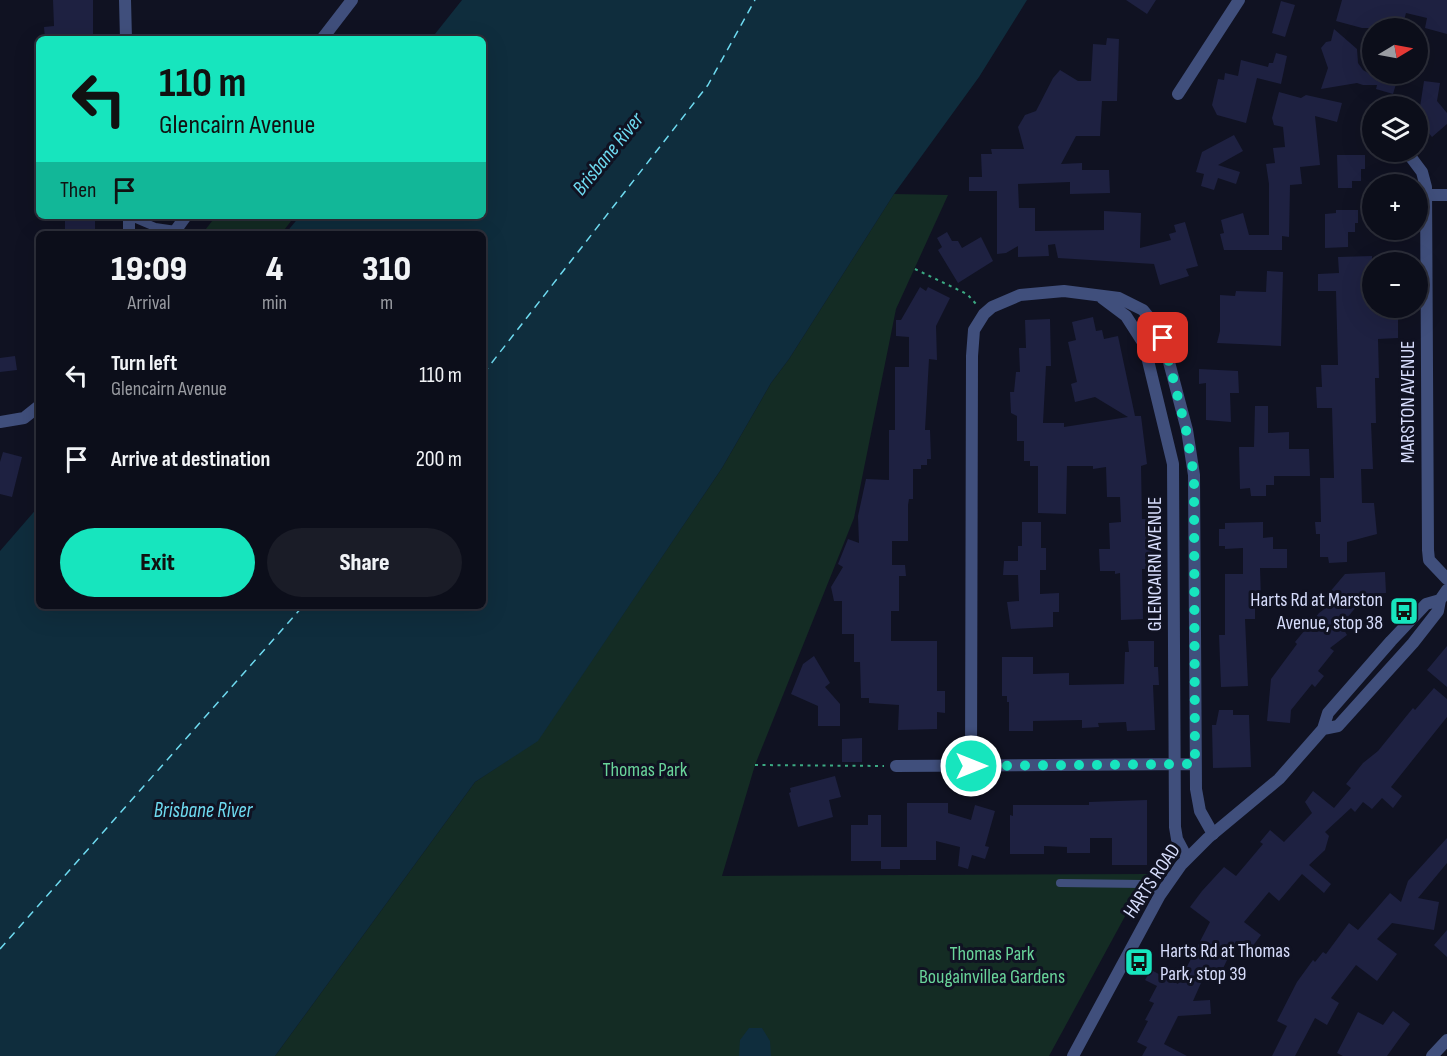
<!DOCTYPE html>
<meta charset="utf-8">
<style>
body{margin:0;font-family:"Sofia Sans Condensed",sans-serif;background:#1a1c27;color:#f1f3f6;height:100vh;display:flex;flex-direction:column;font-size:22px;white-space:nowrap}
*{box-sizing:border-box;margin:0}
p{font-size:20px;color:#9a9ca2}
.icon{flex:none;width:33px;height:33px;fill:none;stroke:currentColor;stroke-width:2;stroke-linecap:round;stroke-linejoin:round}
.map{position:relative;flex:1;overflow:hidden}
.drawer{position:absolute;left:36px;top:231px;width:450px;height:378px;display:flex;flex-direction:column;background:#0c0e1a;border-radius:9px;box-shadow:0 6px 24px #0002,0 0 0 2px #2c2e39}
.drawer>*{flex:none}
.top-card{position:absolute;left:36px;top:36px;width:450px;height:183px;border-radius:9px;box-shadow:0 6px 24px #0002,0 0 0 2px #2c2e39;background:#17e5be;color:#111;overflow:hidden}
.needle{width:39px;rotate:80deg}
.tools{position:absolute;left:1362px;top:18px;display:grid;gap:12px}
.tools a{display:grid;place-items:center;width:66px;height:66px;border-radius:50%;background:#0c0e1a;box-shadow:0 6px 24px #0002,0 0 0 2px #2c2e39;font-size:30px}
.pin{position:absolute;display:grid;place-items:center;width:51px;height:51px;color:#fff;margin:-26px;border-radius:12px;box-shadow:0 3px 9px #0006}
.me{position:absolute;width:66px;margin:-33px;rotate:90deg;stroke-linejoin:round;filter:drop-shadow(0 0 4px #0008)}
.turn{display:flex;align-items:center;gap:21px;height:126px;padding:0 24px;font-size:27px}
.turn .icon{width:78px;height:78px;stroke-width:2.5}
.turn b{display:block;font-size:42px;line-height:51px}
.then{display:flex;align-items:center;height:57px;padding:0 24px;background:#0003;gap:12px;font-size:22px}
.eta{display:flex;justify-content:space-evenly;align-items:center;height:102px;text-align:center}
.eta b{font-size:36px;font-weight:800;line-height:42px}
.cta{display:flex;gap:12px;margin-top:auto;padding:12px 24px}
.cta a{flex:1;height:69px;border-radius:36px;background:#17e5be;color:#111;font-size:24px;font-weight:800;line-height:69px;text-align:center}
.cta a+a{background:#1a1c27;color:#f1f3f6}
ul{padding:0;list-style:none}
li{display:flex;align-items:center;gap:18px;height:84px;padding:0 24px}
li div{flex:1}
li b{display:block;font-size:22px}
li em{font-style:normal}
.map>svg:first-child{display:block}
.green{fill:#142c24}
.water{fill:#0f2d3d}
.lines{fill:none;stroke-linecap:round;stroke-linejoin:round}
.ferry{stroke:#6edaf0;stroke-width:1.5;stroke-dasharray:8 6;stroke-linecap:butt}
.building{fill:#1e2141}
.path{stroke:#3baa83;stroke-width:2;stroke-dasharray:3 4.5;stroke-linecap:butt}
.service{stroke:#404f7c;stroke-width:8}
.minor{stroke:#404f7c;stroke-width:12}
.tertiary{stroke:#404f7c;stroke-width:12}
.route{stroke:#17e5be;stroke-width:10;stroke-dasharray:0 18}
.labels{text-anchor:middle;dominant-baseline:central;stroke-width:6;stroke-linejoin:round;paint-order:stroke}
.street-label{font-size:20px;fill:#d6dcfb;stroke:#101222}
.poi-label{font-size:20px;fill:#d6dcfb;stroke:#101222;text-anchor:end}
.park-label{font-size:20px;fill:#69d49a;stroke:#101222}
.water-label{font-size:21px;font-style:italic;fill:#6edaf0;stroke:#101222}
</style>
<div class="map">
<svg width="1447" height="1056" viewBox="0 0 1447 1056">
<rect width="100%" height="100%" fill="#101222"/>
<path class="green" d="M894 194 948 195 896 309 854 518 755 765 722 876 1148 874 1049 1056H275L475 782 538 740 722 468 771 383 789 359Z
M216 216H295L281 234H202Z"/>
<path class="water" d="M462 0H1027L979 77 894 194 789 359 771 383 722 468 538 741 475 782 275 1056H0V551L39 506V606H483V234H285L300 216H483V39H431Z
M749 1028H762L770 1041 771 1056H739L740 1040Z"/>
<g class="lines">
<path class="ferry" d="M483 374 708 85 755 0
M0 949 303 606"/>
</g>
<path class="building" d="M53 0H93V39H45L44 27 54 26Z
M1126 0H1156L1147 14Z
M1342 0H1447V34L1425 28 1427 18 1406 13 1402 28H1362L1336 21Z
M1281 1 1295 5 1285 37 1272 33Z
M1334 29 1357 49 1358 63 1363 70 1370 74H1399L1393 94 1376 89 1377 85H1363L1357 83 1321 89 1328 68 1321 48 1326 42 1331 41Z
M1107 38 1119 39 1117 101H1102L1100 136H1076L1061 164 1082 163V170H1109L1110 193 1070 194V182L1018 184 1019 208H1035V231L1104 230V211L1141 213 1140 248 1171 240 1169 234 1176 232 1174 225 1185 222 1198 266 1186 269 1189 276 1160 285 1154 264 1058 258 1055 244 1048 245 1049 256 1018 257V246L1006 253 997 254V191H969V177H982L981 154H992L991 149H1024L1018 127 1025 115 1036 111 1053 78 1060 70 1078 81H1091L1093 44 1106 45Z
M1276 53 1287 56 1281 84 1257 78 1246 123 1217 115 1212 105 1218 79 1224 80 1225 73 1238 76 1241 60 1268 67 1269 63H1273Z
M1424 81 1440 83 1437 101 1447 113V124L1432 137 1418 120Z
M1279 92 1301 98 1306 95 1342 103 1337 122 1315 116 1320 165 1300 167 1302 184 1290 185 1289 237 1282 236V250H1224L1220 234 1224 233 1221 220 1243 213 1249 235H1269V184L1266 164 1275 163 1273 148 1285 147 1283 127 1274 125 1272 118Z
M1234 135 1243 151 1218 165 1240 172 1236 184 1218 178 1214 190 1201 186 1204 174 1196 172 1202 152Z
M1337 155H1365V169H1361V181H1352V188H1338Z
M1336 210H1358V223H1355V232H1348V247L1325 248V214L1336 213Z
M65 217H95V234H65Z
M947 232 952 241H958L962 248 981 237 993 261 958 283 938 250 942 247 937 238Z
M1372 256V308H1381V314H1398V338L1378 339 1379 378H1375L1376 423H1371L1373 469H1361L1362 503H1374L1377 534 1347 542V562L1329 563 1328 557H1320V534H1316L1315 522H1321L1320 478H1334L1332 408H1317L1316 387H1322L1321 365H1338L1336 291H1318V274L1339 273 1338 257Z
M1267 271 1283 272 1281 346 1217 343 1220 331V295L1235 296 1236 291 1266 292Z
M920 287 926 291 928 287 950 298 936 326 937 360 929 359 925 430H930L931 459H927V465H921V469H913V499H909L908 505V541H892V565H905L906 576H899V611H891V641H937V691H945V713L937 712V729L898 730 899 705 869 703V698H861L860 662H854V634H842V601H834L831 587 843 567 838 564 848 539 859 543 858 516 866 479 889 480V430H895V367H909V337L896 336V320H901Z
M1093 317 1096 331 1102 330 1104 339 1118 336 1135 416H1141L1147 464 1141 466 1142 519H1157V543H1155L1153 569H1142L1143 619 1121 620 1120 573 1115 574V571H1100L1099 549H1110L1109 523 1121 522 1120 497H1107L1106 467 1093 469V466H1067L1066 514 1038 513V466H1030V461H1024V441H1017V416L1011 413 1010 392H1014L1016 372H1020L1019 348H1026L1025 320 1050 319 1051 366H1046L1043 423H1064V427L1128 417 1095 397 1075 402 1071 384 1077 382 1068 342 1076 340 1072 322Z
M15 356 17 370 0 372V358Z
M1199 369 1238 371 1239 393H1230L1231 422 1206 420V383L1199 384Z
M1255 406H1268V433L1289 432V449H1309L1310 476H1274V485H1266V496H1251L1250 488 1240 489 1239 447H1254Z
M3 452 22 457 12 497 0 494V462Z
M1022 522H1041V548H1046V570H1040V594L1059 593V612H1053V627L1011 629 1007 602 1019 601 1018 575H1003L1004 561H1018V546H1022Z
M1263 522V538L1273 537V549H1287V568H1260L1261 599H1255V619H1245L1248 686 1221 687 1219 635H1225V574H1243V548L1225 549V546H1219V529H1225V523Z
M1385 572 1386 593 1367 594 1341 625 1347 635 1330 648 1334 651 1318 671 1324 676 1315 687 1312 684 1291 710 1290 723 1267 721 1271 679 1297 644 1295 642 1319 613 1330 605 1323 600 1345 574Z
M1128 641H1154V667H1158L1159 685H1153L1155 730 1127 731 1126 722 1098 723 1099 727 1082 728V720L1033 721V731H1009V702H1007V696H1002V657H1033V674L1069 673V685L1124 684 1125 652H1129Z
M1447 646V687L1427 670Z
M814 656 830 683 825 687 840 704V726H818V706L791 694 803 664Z
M1434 688 1447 699V717L1391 787 1402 796 1393 808 1382 798 1372 809 1363 802 1355 812 1351 808 1325 832 1329 836 1325 850 1309 865 1331 884 1324 893 1302 874 1279 901 1269 892 1244 922 1261 935 1249 951 1236 941 1218 979 1205 974 1193 1001 1210 1000 1211 1014 1178 1016 1164 1044 1187 1056H1142L1147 1047 1137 1042 1148 1021 1145 1020 1154 1003 1149 1001 1157 986 1145 980 1151 970 1178 984 1210 922 1190 907 1202 891 1224 867 1236 876 1263 844 1260 842 1270 830 1284 842 1312 813 1305 802 1313 791 1334 808 1351 788 1346 784 1363 763 1378 751 1413 708 1415 710Z
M1219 710H1233V715H1249L1251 767 1213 768 1212 725H1216Z
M862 738V762H842V739Z
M835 776 841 797 829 800 833 817 798 827 789 793 791 792 790 788Z
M1147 800V865H1112V838H1090V853H1067V847L1044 846V854H1010V815L1013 816V805H1089V802Z
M907 803H948V813L971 820 975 805 995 811 985 846 989 847 985 859 972 855 968 869 958 866 960 847 936 841V860H900V869H881V861H851V825H868V815H881V847H907Z
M1447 838V863L1418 898 1439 902 1434 930 1392 923 1377 939 1397 954 1377 981 1356 965 1331 998 1339 1003 1327 1025 1315 1018 1295 1056H1272L1287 1026 1277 1021 1297 982 1313 960 1315 962 1323 952 1326 954 1349 923 1358 930 1390 893 1401 902 1408 881Z
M1447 930V957L1434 945Z
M1393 1011 1410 1024 1387 1056H1343L1337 1053 1358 1012 1383 1025Z"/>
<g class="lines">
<path class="path" d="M915 269 967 294 977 305
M755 765 884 766"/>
<path class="service" d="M129 216 155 227 176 230
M1060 883 1143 884 1160 895"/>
<path class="minor" d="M125 0 126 39
M322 39 352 0
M1178 94 1239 0
M1407 152 1422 172 1426 187 1428 550 1429 560 1447 579
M1426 195H1447
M129 216V234
M173 234 186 216
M1102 298 1126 316 1144 344 1173 464 1175 827 1177 839 1187 858
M0 422 24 418 39 406
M896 766 1195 764
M971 766 972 356 974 330 984 314 992 307 1020 295 1064 291 1119 298 1143 310 1161 332 1187 430 1194 475 1196 789 1200 811 1213 834
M1432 1056 1447 1040"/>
<path class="tertiary" d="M1323 729 1338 726 1413 643 1438 611 1440 600 1447 590
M1073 1056 1160 895 1181 865 1208 838 1279 779 1323 729 1328 713 1391 641 1426 604 1440 600"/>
</g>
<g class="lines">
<path class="route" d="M971 766 1195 764 1194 475 1186 430 1163 338"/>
</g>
<defs>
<g id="bus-square" transform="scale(1.5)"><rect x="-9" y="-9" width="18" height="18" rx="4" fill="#17e5be" stroke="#101222"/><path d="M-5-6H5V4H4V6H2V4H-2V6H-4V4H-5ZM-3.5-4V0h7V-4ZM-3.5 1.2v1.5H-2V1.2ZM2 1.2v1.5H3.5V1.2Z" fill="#111"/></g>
</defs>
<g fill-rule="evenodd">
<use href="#bus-square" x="1404" y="611"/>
<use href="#bus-square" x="1139" y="962"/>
</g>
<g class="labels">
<g class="street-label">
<text transform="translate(1408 402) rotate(-90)">MARSTON AVENUE</text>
<text transform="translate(1155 564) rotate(-90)">GLENCAIRN AVENUE</text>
<text transform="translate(1152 881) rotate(-56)">HARTS ROAD</text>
</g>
<g class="poi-label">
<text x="1383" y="600">Harts Rd at Marston<tspan x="1383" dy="23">Avenue, stop 38</tspan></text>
<text x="1160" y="951" text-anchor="start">Harts Rd at Thomas<tspan x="1160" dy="23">Park, stop 39</tspan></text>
</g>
<g class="park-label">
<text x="645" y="770">Thomas Park</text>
<text x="992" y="954">Thomas Park<tspan x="992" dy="23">Bougainvillea Gardens</tspan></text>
</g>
<g class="water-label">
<text transform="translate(608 154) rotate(-51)">Brisbane River</text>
<text x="203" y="810">Brisbane River</text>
</g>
</g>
</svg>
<div class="tools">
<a><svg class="needle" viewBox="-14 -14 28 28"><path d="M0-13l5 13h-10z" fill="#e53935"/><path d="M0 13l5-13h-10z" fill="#9a9ca2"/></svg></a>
<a><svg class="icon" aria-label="layers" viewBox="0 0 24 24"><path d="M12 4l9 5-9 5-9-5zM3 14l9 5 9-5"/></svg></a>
<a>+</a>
<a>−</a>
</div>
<div class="pin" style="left:1163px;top:338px;background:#d93025"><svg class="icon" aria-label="arrive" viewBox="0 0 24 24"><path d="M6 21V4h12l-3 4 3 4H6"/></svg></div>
<svg class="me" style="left:971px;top:766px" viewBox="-20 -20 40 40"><circle r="17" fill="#17e5be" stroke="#fff" stroke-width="3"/><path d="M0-11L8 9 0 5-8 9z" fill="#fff"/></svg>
<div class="top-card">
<div class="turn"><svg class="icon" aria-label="left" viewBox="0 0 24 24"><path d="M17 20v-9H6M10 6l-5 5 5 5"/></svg><div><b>110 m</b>Glencairn Avenue</div></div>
<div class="then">Then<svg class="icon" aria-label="arrive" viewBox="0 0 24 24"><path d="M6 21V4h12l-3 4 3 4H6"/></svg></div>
</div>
<section class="drawer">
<div class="eta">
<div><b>19:09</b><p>Arrival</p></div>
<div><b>4</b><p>min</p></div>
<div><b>310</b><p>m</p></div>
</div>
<ul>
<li><svg class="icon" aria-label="left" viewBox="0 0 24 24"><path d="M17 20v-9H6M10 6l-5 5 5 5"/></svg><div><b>Turn left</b><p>Glencairn Avenue</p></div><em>110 m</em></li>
<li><svg class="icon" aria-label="arrive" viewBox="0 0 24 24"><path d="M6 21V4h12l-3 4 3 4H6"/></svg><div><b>Arrive at destination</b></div><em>200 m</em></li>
</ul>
<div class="cta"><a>Exit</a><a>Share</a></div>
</section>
</div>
